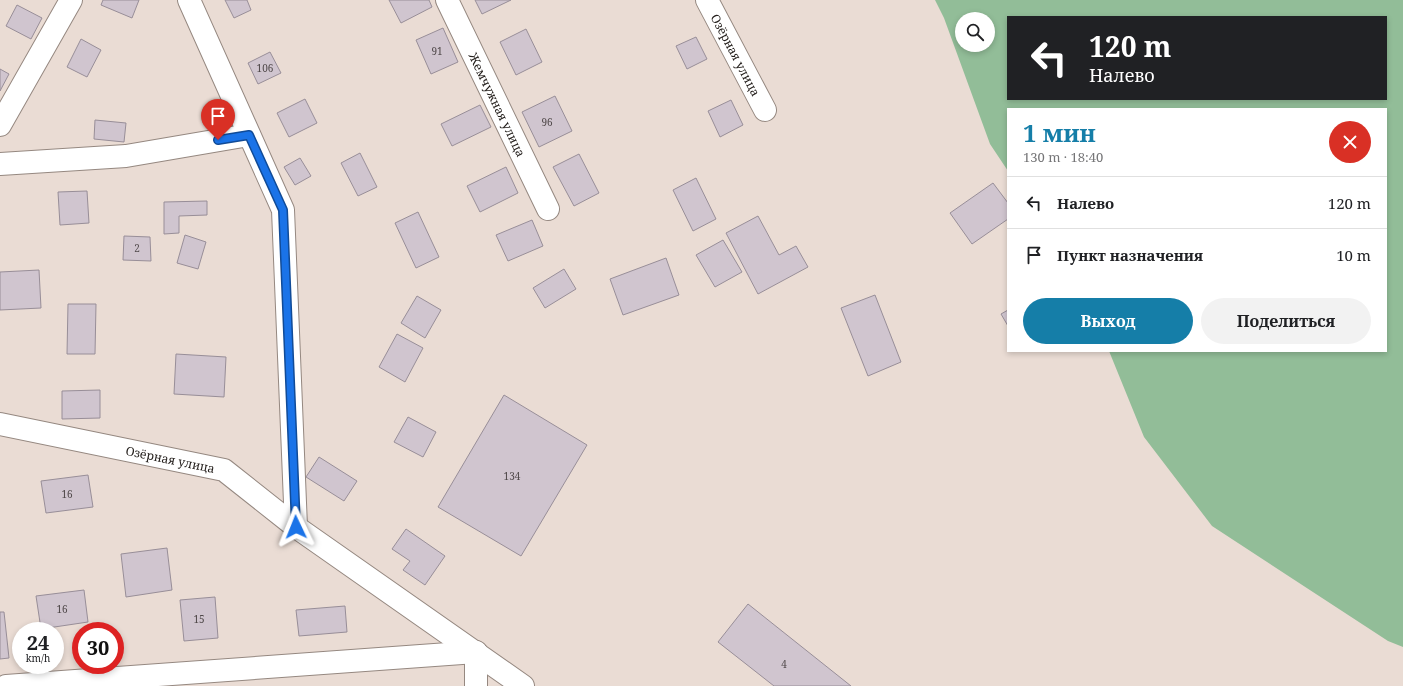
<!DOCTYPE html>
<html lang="ru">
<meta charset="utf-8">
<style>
body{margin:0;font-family:"Noto Serif",serif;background:#f2f2f2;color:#202124;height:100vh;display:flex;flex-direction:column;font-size:15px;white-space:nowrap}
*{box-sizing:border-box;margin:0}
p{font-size:13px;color:#757577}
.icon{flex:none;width:22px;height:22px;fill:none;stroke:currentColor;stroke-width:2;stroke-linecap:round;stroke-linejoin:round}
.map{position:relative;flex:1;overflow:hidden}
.panel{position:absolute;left:1007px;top:108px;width:380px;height:244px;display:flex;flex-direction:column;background:#fff;border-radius:0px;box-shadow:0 2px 6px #0003}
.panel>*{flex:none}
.hud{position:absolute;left:1007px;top:16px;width:380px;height:84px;border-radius:0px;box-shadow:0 2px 6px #0003;background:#202124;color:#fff;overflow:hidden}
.fabs{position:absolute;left:955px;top:12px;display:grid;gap:8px}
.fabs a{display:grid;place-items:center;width:40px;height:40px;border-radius:50%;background:#fff;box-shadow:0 2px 6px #0003;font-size:20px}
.speed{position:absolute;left:12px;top:622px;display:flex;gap:8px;font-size:20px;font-weight:700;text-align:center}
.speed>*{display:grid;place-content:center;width:52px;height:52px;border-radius:50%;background:#fff;box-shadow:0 2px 6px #0003;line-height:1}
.speed small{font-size:10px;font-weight:400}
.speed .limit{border:6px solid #d22;background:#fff;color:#111}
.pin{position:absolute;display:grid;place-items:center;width:34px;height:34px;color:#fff;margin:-41px -17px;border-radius:50% 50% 50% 0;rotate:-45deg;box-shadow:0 0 4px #0007}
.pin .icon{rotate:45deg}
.me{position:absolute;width:44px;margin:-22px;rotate:358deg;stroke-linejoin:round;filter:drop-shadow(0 0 3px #0008)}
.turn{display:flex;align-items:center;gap:14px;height:84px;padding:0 16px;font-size:18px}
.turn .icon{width:52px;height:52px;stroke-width:2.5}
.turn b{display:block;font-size:28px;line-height:34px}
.round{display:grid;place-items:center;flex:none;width:42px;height:42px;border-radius:21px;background:#f2f2f2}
.summary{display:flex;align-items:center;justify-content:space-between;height:68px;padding:0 16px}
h1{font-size:24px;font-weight:700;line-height:30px;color:#157ea8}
.cta{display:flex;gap:8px;margin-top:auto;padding:8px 16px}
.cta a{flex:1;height:46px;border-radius:24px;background:#157ea8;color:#fff;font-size:16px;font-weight:700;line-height:46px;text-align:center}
.cta a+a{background:#f2f2f2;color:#202124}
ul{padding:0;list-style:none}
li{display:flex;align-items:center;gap:12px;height:52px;padding:0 16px;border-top:1px solid #e0e0e0}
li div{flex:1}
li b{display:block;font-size:15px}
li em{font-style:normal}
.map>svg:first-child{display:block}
.green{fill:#92bd98;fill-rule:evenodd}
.building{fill:#d0c5cf;stroke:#988e98}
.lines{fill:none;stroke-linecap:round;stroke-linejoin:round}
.minor-casing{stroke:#958880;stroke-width:24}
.minor{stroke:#fff;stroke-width:22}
.route-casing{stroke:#114b97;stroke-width:10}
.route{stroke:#1a73e8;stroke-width:7}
.labels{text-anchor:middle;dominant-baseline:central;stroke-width:3;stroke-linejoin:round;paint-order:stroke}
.number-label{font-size:10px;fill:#50494a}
.street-label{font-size:12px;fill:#25201d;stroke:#eadcd4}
</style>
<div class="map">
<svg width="1403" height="686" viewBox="0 0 1403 686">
<rect width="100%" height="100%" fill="#eadcd4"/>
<path class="green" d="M935 0H1403V647L1388 641 1212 526 1144 437 1109 351H1386V109H1008V171L990 144 944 18ZM1008 17H1386V99H1008ZM962 19H988V45H962Z"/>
<path class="building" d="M103 0H139L132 18 101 5Z
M225 0H247L251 10 234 18Z
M389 0H429L432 7 401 23Z
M475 0H511L482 14Z
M17 5 42 18 31 39 6 26Z
M443 28 458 62 431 74 416 40Z
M526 29 542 62 516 75 500 42Z
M696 37 707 59 687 69 676 46Z
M81 39 101 50 87 77 67 67Z
M270 52 281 73 258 84 248 63Z
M0 69 9 74 0 91Z
M555 96 572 131 539 147 522 112Z
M305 99 317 123 289 137 277 113Z
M731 100 743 125 720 137 708 111Z
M480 105 491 127 452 146 441 124Z
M95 120 126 123 124 142 94 139Z
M360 153 377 187 358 196 341 163Z
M579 154 599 193 574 206 553 167Z
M300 158 311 176 295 185 284 167Z
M506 167 518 193 480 212 467 186Z
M696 178 716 219 693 231 673 190Z
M993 183 1008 203V219L972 244 950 213Z
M87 191 89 223 60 225 58 192Z
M207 201V215L179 216V233L164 234V202Z
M418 212 439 257 416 268 395 223Z
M758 216 779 255 796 246 808 267 758 294 726 233Z
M532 220 543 246 508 261 496 235Z
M185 235 206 242 198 269 177 263Z
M124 236 150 237 151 261 123 260Z
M723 240 742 272 715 287 696 255Z
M666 258 679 295 623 315 610 279Z
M564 269 576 289 545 308 533 288Z
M39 270 41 308 0 310V272Z
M875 295 901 362 868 376 841 308Z
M417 296 441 310 425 338 401 323Z
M68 304H96L95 354H67Z
M1008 310V326L1001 314Z
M397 334 423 348 405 382 379 367Z
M176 354 226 357 224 397 174 394Z
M100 390V418L62 419V391Z
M504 395 587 445 521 556 438 507Z
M408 417 436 432 423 457 394 442Z
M319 457 357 481 344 501 306 477Z
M88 475 93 507 46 513 41 481Z
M406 529 445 556 425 585 403 570 410 561 392 549Z
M167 548 172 590 126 597 121 554Z
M84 590 88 622 41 629 36 596Z
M215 597 218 638 184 641 180 600Z
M748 604 851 686H774L718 642Z
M345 606 347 632 299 636 296 610Z
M0 612H4L9 658 0 659Z"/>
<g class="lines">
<g class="minor-casing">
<g id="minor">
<path d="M189 0 283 210 296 527"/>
<path id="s1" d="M447 0 548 209"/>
<path id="s2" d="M707 0 765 110"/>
<path d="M0 125 71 0"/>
<path d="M0 164 126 156 249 135"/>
<path id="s3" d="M0 424 224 470 296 527 523 686"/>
<path d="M476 652V686"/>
<path d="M6 686 476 652"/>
</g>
</g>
<use href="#minor" class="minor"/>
</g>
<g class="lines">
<g class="route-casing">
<path id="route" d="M218 140 249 135 283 210 296 527"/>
</g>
<use href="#route" class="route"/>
</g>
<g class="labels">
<g class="number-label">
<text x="437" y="51">91</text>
<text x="265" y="68">106</text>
<text x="547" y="122">96</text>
<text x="137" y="248">2</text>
<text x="512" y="476">134</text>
<text x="67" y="494">16</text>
<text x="62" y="609">16</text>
<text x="199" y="619">15</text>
<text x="784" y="664">4</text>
</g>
<g class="street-label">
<text stroke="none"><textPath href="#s2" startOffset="62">Озёрная улица</textPath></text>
<text stroke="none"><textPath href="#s1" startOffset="116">Жемчужная улица</textPath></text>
<text stroke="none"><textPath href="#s3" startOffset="174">Озёрная улица</textPath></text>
</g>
</g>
</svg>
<div class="fabs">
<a><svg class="icon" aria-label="search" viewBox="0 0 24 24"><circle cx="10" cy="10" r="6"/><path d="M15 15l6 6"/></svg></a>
</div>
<div class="speed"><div>24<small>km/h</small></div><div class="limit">30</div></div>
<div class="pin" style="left:218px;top:140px;background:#d93025"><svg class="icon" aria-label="arrive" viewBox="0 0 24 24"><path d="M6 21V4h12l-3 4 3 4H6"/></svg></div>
<svg class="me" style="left:296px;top:527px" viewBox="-20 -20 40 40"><path d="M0-17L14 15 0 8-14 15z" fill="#1a73e8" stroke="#fff" stroke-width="4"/></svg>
<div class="hud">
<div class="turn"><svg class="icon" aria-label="left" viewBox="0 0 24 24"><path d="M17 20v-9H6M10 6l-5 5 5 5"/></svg><div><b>120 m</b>Налево</div></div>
</div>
<section class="panel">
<div class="summary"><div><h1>1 мин</h1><p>130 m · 18:40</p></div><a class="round" style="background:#d93025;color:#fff"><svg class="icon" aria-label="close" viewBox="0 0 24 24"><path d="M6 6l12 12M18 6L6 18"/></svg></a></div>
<ul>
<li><svg class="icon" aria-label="left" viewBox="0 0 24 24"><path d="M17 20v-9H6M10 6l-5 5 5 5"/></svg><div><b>Налево</b></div><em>120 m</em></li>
<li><svg class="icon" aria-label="arrive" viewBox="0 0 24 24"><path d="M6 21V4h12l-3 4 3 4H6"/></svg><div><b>Пункт назначения</b></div><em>10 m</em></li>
</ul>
<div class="cta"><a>Выход</a><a>Поделиться</a></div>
</section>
</div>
